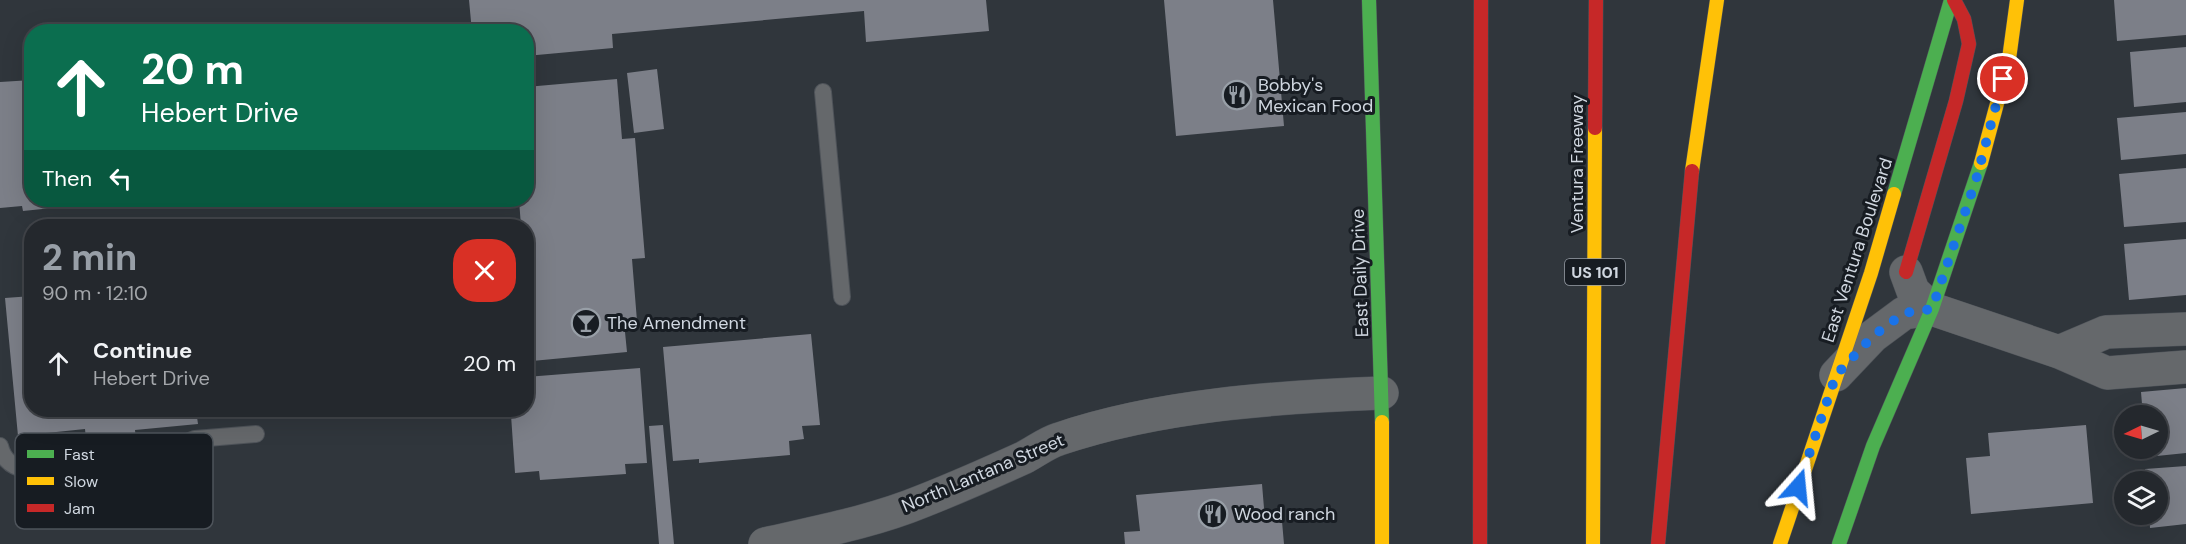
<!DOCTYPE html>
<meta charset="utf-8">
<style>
body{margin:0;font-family:"DM Sans",sans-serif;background:#303439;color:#f1f3f6;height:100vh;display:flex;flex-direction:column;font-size:22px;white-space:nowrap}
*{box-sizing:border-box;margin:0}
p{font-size:20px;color:#a3a6aa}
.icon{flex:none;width:33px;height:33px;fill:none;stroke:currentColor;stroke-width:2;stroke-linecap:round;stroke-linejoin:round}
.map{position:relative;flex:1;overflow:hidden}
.sheet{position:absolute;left:24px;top:219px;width:510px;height:198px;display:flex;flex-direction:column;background:#24282d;border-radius:24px;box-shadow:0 6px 24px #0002,0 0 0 2px #414449}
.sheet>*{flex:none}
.top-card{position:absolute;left:24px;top:24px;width:510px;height:183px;border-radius:24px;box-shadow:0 6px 24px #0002,0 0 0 2px #414449;background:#0b6e4f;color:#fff;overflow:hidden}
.needle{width:39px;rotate:265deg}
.tools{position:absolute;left:2114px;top:405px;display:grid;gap:12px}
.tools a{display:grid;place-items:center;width:54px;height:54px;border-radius:50%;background:#24282d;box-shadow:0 6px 24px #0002,0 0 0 2px #414449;font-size:30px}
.pin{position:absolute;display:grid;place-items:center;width:51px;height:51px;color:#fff;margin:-26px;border:3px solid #fff;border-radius:50%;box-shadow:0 2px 6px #0007}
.me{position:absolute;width:66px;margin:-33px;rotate:18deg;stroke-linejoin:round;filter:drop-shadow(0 0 4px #0008)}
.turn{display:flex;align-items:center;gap:21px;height:126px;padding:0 18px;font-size:27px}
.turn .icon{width:78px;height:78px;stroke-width:2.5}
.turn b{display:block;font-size:42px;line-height:51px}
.then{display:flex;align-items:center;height:57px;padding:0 18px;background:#0003;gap:12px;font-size:22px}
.round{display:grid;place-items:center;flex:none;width:63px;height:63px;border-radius:24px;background:#303439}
.overview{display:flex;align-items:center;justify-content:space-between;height:102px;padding:0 18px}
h1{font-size:36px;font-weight:700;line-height:45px;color:#989fa7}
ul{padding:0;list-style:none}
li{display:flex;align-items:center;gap:18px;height:84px;padding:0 18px}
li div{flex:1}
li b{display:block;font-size:22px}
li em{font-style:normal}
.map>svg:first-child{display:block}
.building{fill:#7c7f88}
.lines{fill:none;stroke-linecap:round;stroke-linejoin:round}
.lane-casing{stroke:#4e5359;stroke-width:18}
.street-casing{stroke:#4e5359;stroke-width:34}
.fast-casing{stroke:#4e5359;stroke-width:15}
.slow-casing{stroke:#4e5359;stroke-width:15}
.jam-casing{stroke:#4e5359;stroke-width:15}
.lane{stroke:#65686b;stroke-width:16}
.street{stroke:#65686b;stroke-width:33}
.fast{stroke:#4caf50;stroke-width:14}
.slow{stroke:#ffc107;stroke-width:14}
.jam{stroke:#c62828;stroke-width:14}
.route{stroke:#1a73e8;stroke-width:10;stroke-dasharray:0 18}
.labels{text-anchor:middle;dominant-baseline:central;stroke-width:6;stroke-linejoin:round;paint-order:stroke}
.shield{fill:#171c22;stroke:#989fa7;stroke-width:1.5}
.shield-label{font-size:16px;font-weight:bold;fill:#d0d7e0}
.poi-label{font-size:18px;fill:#d0d7e0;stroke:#171c22;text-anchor:start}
.street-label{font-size:18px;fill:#d0d7e0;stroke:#171c22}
.key{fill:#171c22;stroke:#4e545b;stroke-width:1.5}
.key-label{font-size:16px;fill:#d0d7e0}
</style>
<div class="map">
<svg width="2186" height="544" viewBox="0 0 2186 544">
<rect width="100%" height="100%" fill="#30363c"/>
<path class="building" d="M469 0H986L989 31 866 42 864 11 612 34 613 48 526 56V32H472Z
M1164 0H1273L1284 126 1176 136Z
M2114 0H2186V35L2117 41Z
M2186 47V102L2134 107 2130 52Z
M657 69 664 129 634 133 627 73Z
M617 79 622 139 635 138 645 258 632 259 637 321 624 322 627 352 532 361 526 295V226H521L519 200H526V87Z
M32 80V200H91V204L23 211 22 206 0 208V82Z
M2186 112V154L2121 160 2117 118Z
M2186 168V222L2124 227 2119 174Z
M106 200H138V201L107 204Z
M2186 239V295L2129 300 2124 244Z
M32 296V410H196L198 424 135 430 142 497 92 502 85 429 18 436 5 298Z
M811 334 820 425 802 426 804 439 789 441 790 455 699 463V459L673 461 663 347Z
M640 368 647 463 625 464 626 474 540 480 539 471 515 473 511 415H519V410H526V377Z
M2186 388V453L2147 457 2146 448H2157V416H2143L2141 392Z
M663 425 674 544H659L649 426Z
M2086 425 2093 503 1971 514 1966 458 1990 456 1988 433Z
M2186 466V524L2150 528 2149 514H2157V482H2146L2145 469Z
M1262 484 1264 508 1269 515 1281 510 1284 544H1125L1124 532 1140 531 1136 495Z"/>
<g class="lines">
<g class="lane-casing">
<path id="lane" d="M823 92 842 297
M0 446C8 483 61 469 89 468
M138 461 195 439 256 434"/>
</g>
<g class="street-casing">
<path id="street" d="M1906 272 1913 291 1932 309 2059 352 2107 373 2186 367
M2059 352 2106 332 2186 329
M1836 375 1873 336 1904 313 1932 309
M765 544C817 532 872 522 923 501 956 488 990 473 1023 458 1035 452 1046 443 1059 439 1159 405 1277 397 1382 393"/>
</g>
<g class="fast-casing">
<path id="fast" d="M1369 0 1382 422
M1894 194 1951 0
M1839 544 1873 446 1932 309 1981 163"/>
</g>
<g class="slow-casing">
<path id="slow" d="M1981 163 2009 59 2017 0
M1692 171 1717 0
M1382 422V544
M1593 544 1595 128
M1780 544 1871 273 1894 194"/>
</g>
<g class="jam-casing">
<path id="jam" d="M1595 128 1596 0
M1906 272 1956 101 1969 44 1964 19 1954 0
M1480 544 1481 0
M1658 544 1692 171"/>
</g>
<use href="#lane" class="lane"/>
<use href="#street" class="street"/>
<use href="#fast" class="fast"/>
<use href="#slow" class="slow"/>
<use href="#jam" class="jam"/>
</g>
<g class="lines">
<path class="route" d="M1798 487 1836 375 1873 336 1904 313 1932 309 1976 180 2003 79"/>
</g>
<defs>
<g id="restaurant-ring" transform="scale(1.5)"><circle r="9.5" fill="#171c22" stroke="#989fa7" stroke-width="1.5"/><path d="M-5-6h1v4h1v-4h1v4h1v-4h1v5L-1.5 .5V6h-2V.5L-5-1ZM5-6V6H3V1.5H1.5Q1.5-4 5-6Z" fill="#989fa7"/></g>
<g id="bar-ring" transform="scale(1.5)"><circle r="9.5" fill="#171c22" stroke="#989fa7" stroke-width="1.5"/><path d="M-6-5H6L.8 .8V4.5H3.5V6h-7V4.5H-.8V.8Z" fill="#989fa7"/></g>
</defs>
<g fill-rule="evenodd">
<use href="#restaurant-ring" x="1237" y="95"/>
<use href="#bar-ring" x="586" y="323"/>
<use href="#restaurant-ring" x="1213" y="514"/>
</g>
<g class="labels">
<rect class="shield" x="1565" y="259" width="60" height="26" rx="4.5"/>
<g class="shield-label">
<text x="1595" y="272">US 101</text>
</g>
<g class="poi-label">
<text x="1258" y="85">Bobby's<tspan x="1258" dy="21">Mexican Food</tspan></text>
<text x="607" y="323">The Amendment</text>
<text x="1234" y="514">Wood ranch</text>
</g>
<g class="street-label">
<text transform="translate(1577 164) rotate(-90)">Ventura Freeway</text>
<text transform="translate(1857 250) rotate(-72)">East Ventura Boulevard</text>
<text transform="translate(1360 273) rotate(-92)">East Daily Drive</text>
<text transform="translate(983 473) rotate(-23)">North Lantana Street</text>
</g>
</g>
<rect x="15" y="433" width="198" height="96" rx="9" class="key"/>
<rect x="27" y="450" width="27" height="8" fill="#4caf50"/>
<rect x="27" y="477" width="27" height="8" fill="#ffc107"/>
<rect x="27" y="504" width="27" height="8" fill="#c62828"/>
<g class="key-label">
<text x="64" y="460">Fast</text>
<text x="64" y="487">Slow</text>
<text x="64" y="514">Jam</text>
</g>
</svg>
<div class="tools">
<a><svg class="needle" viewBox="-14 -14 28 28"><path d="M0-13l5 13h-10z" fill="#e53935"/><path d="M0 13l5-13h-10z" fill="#a3a6aa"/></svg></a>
<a><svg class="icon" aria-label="layers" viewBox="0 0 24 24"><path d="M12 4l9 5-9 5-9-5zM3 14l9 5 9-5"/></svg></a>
</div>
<div class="pin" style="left:2003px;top:79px;background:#d93025"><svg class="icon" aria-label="arrive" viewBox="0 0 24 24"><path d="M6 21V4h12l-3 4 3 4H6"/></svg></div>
<svg class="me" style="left:1798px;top:487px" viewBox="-20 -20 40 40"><path d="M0-17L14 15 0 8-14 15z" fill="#1a73e8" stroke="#fff" stroke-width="4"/></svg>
<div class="top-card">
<div class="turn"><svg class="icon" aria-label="ahead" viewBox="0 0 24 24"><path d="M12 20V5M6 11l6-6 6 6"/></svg><div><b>20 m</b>Hebert Drive</div></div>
<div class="then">Then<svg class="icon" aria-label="left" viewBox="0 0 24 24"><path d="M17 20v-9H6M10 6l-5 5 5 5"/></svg></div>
</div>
<section class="sheet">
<div class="overview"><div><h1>2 min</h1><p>90 m · 12:10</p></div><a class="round" style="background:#d93025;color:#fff"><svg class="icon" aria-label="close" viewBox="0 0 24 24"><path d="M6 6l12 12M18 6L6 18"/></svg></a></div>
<ul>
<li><svg class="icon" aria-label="ahead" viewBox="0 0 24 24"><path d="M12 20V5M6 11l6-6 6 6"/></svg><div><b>Continue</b><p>Hebert Drive</p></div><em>20 m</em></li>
</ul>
</section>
</div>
